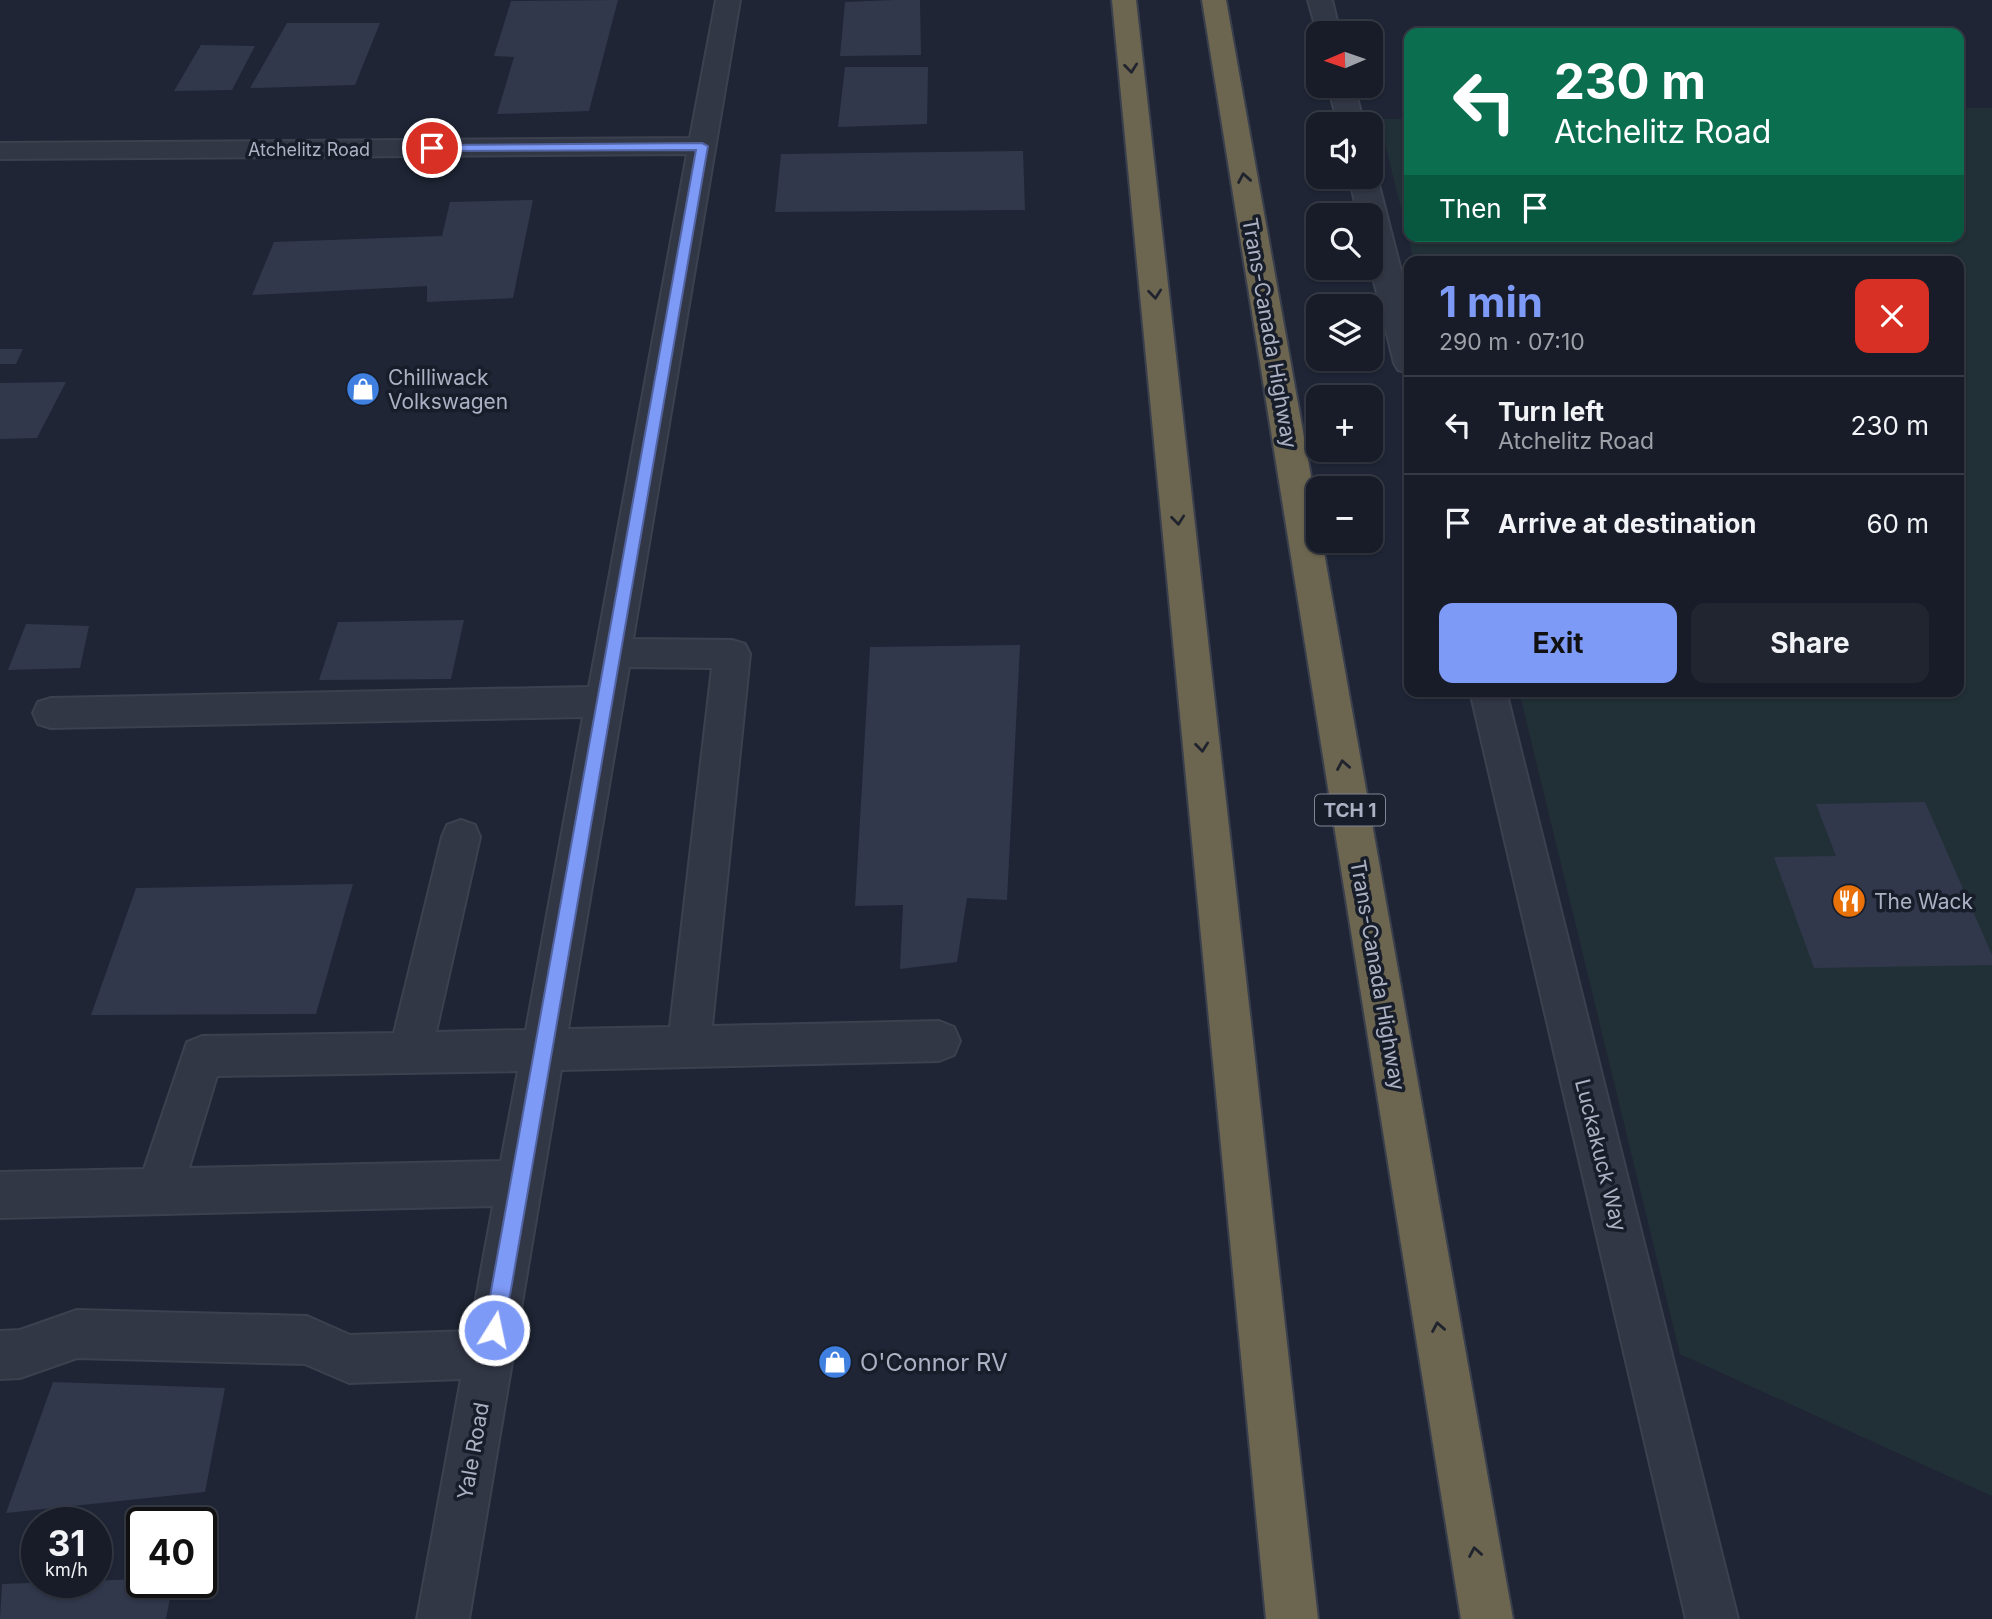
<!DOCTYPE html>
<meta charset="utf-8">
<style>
body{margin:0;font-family:Inter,sans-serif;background:#202530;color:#f1f3f6;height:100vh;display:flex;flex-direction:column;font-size:26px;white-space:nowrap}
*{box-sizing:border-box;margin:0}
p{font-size:23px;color:#9ea1a8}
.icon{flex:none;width:38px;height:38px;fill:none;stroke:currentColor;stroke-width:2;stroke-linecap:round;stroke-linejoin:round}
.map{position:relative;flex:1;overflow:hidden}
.side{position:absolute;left:1404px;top:256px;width:560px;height:441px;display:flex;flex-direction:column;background:#171c28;border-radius:14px;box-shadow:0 2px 5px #0004,0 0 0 2px #363a45}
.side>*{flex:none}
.guide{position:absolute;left:1404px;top:28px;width:560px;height:214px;border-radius:14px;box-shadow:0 2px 5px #0004,0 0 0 2px #363a45;background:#0b6e4f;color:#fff;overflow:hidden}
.needle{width:46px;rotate:268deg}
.buttons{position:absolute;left:1306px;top:21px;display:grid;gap:14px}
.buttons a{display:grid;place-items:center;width:77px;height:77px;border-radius:14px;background:#171c28;box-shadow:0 2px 5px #0004,0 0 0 2px #363a45;font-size:35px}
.speed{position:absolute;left:21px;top:1507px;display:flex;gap:14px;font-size:35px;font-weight:700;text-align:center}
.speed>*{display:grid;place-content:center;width:91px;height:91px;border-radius:50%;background:#171c28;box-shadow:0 2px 5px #0004,0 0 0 2px #363a45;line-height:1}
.speed small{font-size:18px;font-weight:400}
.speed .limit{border:4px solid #111;border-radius:10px;background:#fff;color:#111}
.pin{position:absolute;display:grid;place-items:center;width:60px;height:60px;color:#fff;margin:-30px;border:4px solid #fff;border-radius:50%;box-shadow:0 2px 7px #0007}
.me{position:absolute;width:77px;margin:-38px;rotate:10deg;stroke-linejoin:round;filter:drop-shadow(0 0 5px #0008)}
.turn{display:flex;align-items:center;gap:24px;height:147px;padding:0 35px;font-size:32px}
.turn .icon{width:91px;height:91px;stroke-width:2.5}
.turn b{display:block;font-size:49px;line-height:60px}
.then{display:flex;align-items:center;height:66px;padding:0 35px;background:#0003;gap:14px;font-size:26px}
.round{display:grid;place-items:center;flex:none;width:74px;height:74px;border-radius:14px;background:#202530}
.head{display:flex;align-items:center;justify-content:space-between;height:119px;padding:0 35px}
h1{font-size:42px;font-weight:700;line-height:52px;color:#7e9af7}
.action{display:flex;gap:14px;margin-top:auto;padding:14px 35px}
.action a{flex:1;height:80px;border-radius:14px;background:#7e9af7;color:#111;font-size:28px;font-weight:700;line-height:80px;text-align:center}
.action a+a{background:#202530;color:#f1f3f6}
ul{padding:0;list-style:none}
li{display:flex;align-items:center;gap:21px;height:98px;padding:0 35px;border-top:2px solid #363a45}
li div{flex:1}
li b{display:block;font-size:26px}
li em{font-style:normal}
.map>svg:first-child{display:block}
.green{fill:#213036}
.building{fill:#31384c}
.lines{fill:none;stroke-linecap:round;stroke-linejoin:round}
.minor-casing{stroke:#3c414f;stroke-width:4}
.highway-casing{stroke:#3a3f4d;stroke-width:4}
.minor{fill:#323746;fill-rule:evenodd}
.highway{fill:#6c654f;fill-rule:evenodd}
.oneway{stroke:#20242e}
.route{fill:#7e9af7;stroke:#5264a1;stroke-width:2}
.labels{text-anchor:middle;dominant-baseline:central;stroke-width:7;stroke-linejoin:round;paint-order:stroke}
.far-street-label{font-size:18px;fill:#acb1c3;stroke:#181d2a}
.shield{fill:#181d2a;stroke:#808595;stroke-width:2}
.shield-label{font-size:19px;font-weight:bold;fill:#acb1c3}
.street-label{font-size:21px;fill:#acb1c3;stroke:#181d2a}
.poi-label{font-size:21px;fill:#acb1c3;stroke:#181d2a;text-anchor:start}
.near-poi-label{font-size:24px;fill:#acb1c3;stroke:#181d2a;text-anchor:start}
</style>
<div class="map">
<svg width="1992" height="1619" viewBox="0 0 1992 1619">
<rect width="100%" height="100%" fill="#1f2535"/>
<path class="green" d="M1958 108H1992V1496L1680 1354 1519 691H1958V261H1414L1379 119H1409V236H1958Z"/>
<path class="building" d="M618 0 589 111 497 114 514 57 494 56 511 1Z
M894 0H920L921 55 840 56 845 2Z
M287 23H380L355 85 250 88Z
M201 45 255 46 232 90 174 91Z
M845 67H928L927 124 838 127Z
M1023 151 1025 210 775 212 781 154Z
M533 200 513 298 427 302V286L252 295 274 242 442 236 450 202Z
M0 349H23L16 364H0Z
M66 382 37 438 0 439V383Z
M464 620 451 679 319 680 338 622Z
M26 624 89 626 80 668 8 670Z
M1020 645 1007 900 967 898 957 962 900 969 903 905 855 906 870 647Z
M1925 802 1992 955V965L1814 968 1774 857 1836 856 1816 804Z
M353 884 316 1014 91 1015 136 888Z
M53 1382 225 1388 205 1492 6 1513Z
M142 1579V1582H173L166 1619H0L2 1584Z"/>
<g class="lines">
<g class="minor-casing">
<path id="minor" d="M716 0H740L633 639 732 640 745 644 750 654 712 1026 939 1021 954 1027 960 1041 954 1055 939 1061 561 1070 469 1619H417L461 1379 349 1383 305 1364 77 1358 20 1378 0 1379V1331L20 1330 77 1310 307 1316 350 1335 470 1331 493 1206 0 1218V1172L144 1169 187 1042 202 1036 394 1033 442 837 447 825 461 820 475 825 480 837 436 1032 526 1030 583 717 51 728 38 724 33 713 38 702 51 698 589 687 687 154 0 159V143L690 138ZM629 667 712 668 670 1027 568 1029ZM518 1071 501 1161 189 1168 217 1076Z
M1308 0H1332L1340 33H1318V36Z
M1328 86H1354L1364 124H1338Z
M1370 170 1377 177 1409 302V373L1398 370 1394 363 1370 265V215H1358L1349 177H1370Z
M1470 691H1506L1738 1619H1686Z"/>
</g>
<g class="highway-casing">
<path id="highway" d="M1112 0H1136L1318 1619H1266Z
M1202 0H1226L1318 516V541H1322L1513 1619H1461Z"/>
</g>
<use href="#minor" class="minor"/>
<use href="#highway" class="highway"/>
</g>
<defs><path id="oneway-chevron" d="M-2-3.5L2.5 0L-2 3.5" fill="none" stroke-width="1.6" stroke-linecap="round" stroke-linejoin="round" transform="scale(1.75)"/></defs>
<g class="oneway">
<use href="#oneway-chevron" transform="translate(1131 68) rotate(84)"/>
<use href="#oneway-chevron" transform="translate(1244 178) rotate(-100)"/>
<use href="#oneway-chevron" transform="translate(1155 294) rotate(84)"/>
<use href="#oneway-chevron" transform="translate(1178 520) rotate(84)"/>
<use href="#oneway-chevron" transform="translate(1202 747) rotate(84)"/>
<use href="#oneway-chevron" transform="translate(1343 765) rotate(-100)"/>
<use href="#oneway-chevron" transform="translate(1438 1327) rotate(-100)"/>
<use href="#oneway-chevron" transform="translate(1475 1552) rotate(-100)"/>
</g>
<path class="route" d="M702 143 708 146 504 1330 501 1337 494 1340 487 1337 484 1330 696 150 432 151 427 148 432 145Z"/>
<defs>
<g id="shop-disc" transform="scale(1.75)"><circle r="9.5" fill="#3f7fe0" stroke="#181d2a"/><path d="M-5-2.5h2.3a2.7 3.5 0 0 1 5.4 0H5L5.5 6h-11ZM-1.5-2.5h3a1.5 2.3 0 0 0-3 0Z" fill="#fff"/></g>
<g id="restaurant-disc" transform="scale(1.75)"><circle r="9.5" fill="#e8710a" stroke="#181d2a"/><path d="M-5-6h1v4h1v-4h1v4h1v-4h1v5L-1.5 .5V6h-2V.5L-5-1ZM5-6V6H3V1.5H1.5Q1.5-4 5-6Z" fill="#fff"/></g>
</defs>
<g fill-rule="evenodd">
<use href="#shop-disc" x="363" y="389"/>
<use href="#restaurant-disc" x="1849" y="901"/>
<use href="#shop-disc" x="835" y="1362"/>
</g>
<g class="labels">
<g class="far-street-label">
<text x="309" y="149">Atchelitz Road</text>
</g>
<rect class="shield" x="1315" y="794.5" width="70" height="31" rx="5"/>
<g class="shield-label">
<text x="1350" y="810">TCH 1</text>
</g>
<g class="street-label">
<text transform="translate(1270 333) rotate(80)">Trans-Canada Highway</text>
<text transform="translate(1378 975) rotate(80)">Trans-Canada Highway</text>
<text transform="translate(1601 1155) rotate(76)">Luckakuck Way</text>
<text transform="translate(473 1451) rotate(-80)">Yale Road</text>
</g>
<g class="poi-label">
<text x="388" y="377">Chilliwack<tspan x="388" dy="24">Volkswagen</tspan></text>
<text x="1874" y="901">The Wack</text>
</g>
<g class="near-poi-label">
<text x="860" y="1362">O'Connor RV</text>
</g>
</g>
</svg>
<div class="buttons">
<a><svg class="needle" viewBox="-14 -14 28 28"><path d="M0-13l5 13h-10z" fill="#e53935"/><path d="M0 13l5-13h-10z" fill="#9ea1a8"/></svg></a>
<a><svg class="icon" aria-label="sound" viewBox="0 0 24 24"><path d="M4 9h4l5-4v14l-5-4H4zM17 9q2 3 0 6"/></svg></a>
<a><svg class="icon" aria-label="search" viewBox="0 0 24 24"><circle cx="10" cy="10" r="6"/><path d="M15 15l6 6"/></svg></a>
<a><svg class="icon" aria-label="layers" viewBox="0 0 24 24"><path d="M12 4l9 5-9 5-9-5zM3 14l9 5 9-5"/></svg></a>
<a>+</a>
<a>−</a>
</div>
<div class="speed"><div>31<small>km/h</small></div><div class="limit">40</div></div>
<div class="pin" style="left:432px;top:148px;background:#d93025"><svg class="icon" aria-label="arrive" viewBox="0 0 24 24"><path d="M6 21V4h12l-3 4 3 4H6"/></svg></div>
<svg class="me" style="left:494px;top:1330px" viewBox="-20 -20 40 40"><circle r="17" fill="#7e9af7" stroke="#fff" stroke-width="3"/><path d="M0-11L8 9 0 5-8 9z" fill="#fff"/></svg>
<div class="guide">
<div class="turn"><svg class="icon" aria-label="left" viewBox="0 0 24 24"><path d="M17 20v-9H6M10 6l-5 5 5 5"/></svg><div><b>230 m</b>Atchelitz Road</div></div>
<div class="then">Then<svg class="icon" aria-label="arrive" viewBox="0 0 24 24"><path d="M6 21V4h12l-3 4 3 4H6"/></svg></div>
</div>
<section class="side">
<div class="head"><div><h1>1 min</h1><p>290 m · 07:10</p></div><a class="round" style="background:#d93025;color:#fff"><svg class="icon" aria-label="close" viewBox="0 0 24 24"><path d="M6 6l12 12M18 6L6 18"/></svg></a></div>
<ul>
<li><svg class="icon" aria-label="left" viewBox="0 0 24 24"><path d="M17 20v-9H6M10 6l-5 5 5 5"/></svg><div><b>Turn left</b><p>Atchelitz Road</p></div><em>230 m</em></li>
<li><svg class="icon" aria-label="arrive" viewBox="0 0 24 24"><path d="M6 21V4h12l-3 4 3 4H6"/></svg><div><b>Arrive at destination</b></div><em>60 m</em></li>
</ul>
<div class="action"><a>Exit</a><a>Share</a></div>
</section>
</div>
